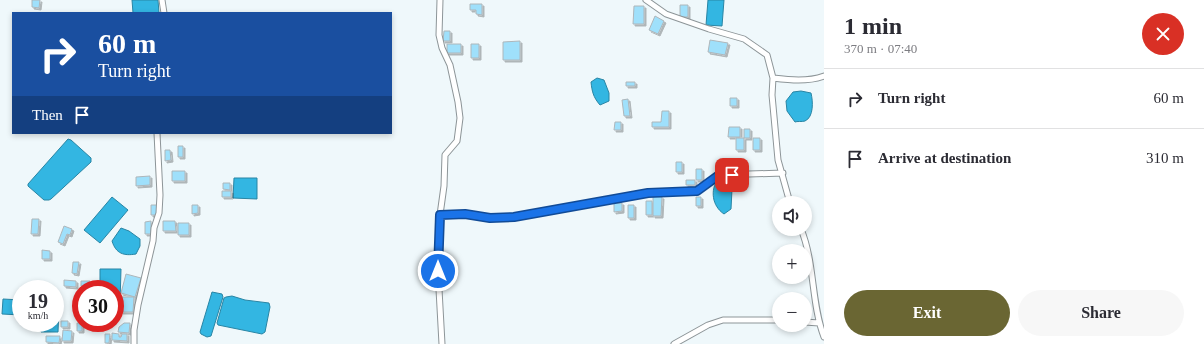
<!DOCTYPE html>
<meta charset="utf-8">
<style>
body{margin:0;font-family:"Times New Roman",serif;background:#f7f7f7;color:#2b2b33;height:100vh;display:flex;flex-direction:column;font-size:15px;white-space:nowrap}
*{box-sizing:border-box;margin:0}
p{font-size:13px;color:#7c7c81}
.icon{flex:none;width:22px;height:22px;fill:none;stroke:currentColor;stroke-width:2;stroke-linecap:round;stroke-linejoin:round}
.map{position:relative;flex:1;overflow:hidden}
.side{display:flex;flex-direction:column;background:#fff;width:380px}
.side>*{flex:none}
.guide{position:absolute;left:12px;top:12px;width:380px;height:122px;border-radius:0px;box-shadow:0 2px 6px #0003;background:#1a4fa0;color:#fff;overflow:hidden}
.tools{position:absolute;left:772px;top:196px;display:grid;gap:8px}
.tools a{display:grid;place-items:center;width:40px;height:40px;border-radius:50%;background:#fff;box-shadow:0 2px 6px #0003;font-size:20px}
.speed{position:absolute;left:12px;top:280px;display:flex;gap:8px;font-size:20px;font-weight:700;text-align:center}
.speed>*{display:grid;place-content:center;width:52px;height:52px;border-radius:50%;background:#fff;box-shadow:0 2px 6px #0003;line-height:1}
.speed small{font-size:10px;font-weight:400}
.speed .limit{border:6px solid #d22;background:#fff;color:#111}
.pin{position:absolute;display:grid;place-items:center;width:34px;height:34px;color:#fff;margin:-17px;border-radius:8px;box-shadow:0 2px 6px #0006}
.me{position:absolute;width:44px;margin:-22px;rotate:0deg;stroke-linejoin:round;filter:drop-shadow(0 0 3px #0008)}
.turn{display:flex;align-items:center;gap:14px;height:84px;padding:0 20px;font-size:18px}
.turn .icon{width:52px;height:52px;stroke-width:2.5}
.turn b{display:block;font-size:28px;line-height:34px}
.then{display:flex;align-items:center;height:38px;padding:0 20px;background:#0003;gap:8px;font-size:15px}
.round{display:grid;place-items:center;flex:none;width:42px;height:42px;border-radius:21px;background:#f7f7f7}
.headline{display:flex;align-items:center;justify-content:space-between;height:68px;padding:0 20px}
h1{font-size:24px;font-weight:800;line-height:30px}
.primary-button{display:flex;gap:8px;margin-top:auto;padding:8px 20px}
.primary-button a{flex:1;height:46px;border-radius:24px;background:#6a6633;color:#fff;font-size:16px;font-weight:800;line-height:46px;text-align:center}
.primary-button a+a{background:#f7f7f7;color:#2b2b33}
ul{padding:0;list-style:none}
li{display:flex;align-items:center;gap:12px;height:60px;padding:0 20px;border-top:1px solid #e1e1e2}
li div{flex:1}
li b{display:block;font-size:15px}
li em{font-style:normal}
main{display:flex;flex:1;min-height:0}
.map>svg:first-child{display:block}
.water{fill:#33b6e2;stroke:#2985a4}
.building{fill:#9fe0fb;stroke:#aeb6ba;filter:url(#shadow)}
.lines{fill:none;stroke-linecap:round;stroke-linejoin:round}
.street-casing{stroke:#8d9598;stroke-width:7}
.street{stroke:#fff;stroke-width:5}
.route-casing{stroke:#114b97;stroke-width:10}
.route{stroke:#1a73e8;stroke-width:7}
</style>
<main>
<div class="map">
<svg width="824" height="344" viewBox="0 0 824 344">
<defs>
<filter id="shadow"><feDropShadow dx="2" dy="2" stdDeviation="0" flood-color="#0004"/></filter>
</defs>
<rect width="100%" height="100%" fill="#eff8fb"/>
<path class="water" d="M132 0H158L159 13H133Z
M708 0H724L722 26 706 25Z
M597 78 604 80 609 93V101L600 105C593 97 592 91 591 82Z
M801 91 811 93C813 101 814 117 805 121 802 122 797 121 795 122L787 111 786 101 793 92Z
M68 139 71 140 91 158V162L51 199 49 200H44L28 186V184Z
M234 178H257V199L233 198Z
M718 179 730 183 732 189 731 209 724 214C712 206 710 190 718 179Z
M112 197 128 210 100 243 84 230Z
M121 228 129 231 140 239V246L136 254C124 256 116 254 112 241Z
M100 269H121L120 303H115V289H100Z
M212 292 222 294 223 297 211 336 207 337 201 334 200 332Z
M232 296 245 300 269 303 270 307 265 332 262 334 218 325 217 323 224 298 226 297Z
M3 299 21 300V315L2 314Z
M55 305H59L58 332H41V323H55Z"/>
<path class="building" d="M32 0H40L39 8 32 7Z
M470 4H482V15L476 14V10H470Z
M680 5H688V17H680Z
M634 6H644V24H633Z
M655 16 664 21 658 34 649 30Z
M444 31H450V41H443Z
M710 40 728 43 725 55 708 52Z
M520 41V60H503V42Z
M447 44H461V53H447Z
M471 44H479V58H471Z
M626 82H635V86H626Z
M730 98H737V106H730Z
M628 99 630 116H624L622 100Z
M662 111H669V127H652V122H661Z
M615 122H621V130H614Z
M729 127H740V137H728Z
M744 129H750V138H744Z
M736 138H744V150H736Z
M753 138H760V150H753Z
M178 146H183V157H178Z
M165 150H170L171 160 165 161Z
M676 162H682V172H676Z
M734 162H740L739 171H734Z
M696 169H702V180H696Z
M172 171H185V181H172Z
M150 176V185L136 186V177Z
M686 180H695V185H686Z
M223 183H230V190L223 189Z
M222 191H231V197H222Z
M653 196 662 197 661 216H653Z
M696 197H701V206H696Z
M646 201H652V215H646Z
M614 203H622V211L614 212Z
M151 205H157V215H151Z
M192 205H198V213L192 214Z
M628 205H634V218H628Z
M32 219H39L38 234H31Z
M151 221V234H145V222Z
M163 221H175L176 231H163Z
M178 223H189V235H178Z
M64 226 72 229 70 235 67 234 63 244 58 242Z
M42 250 50 251V259H42Z
M73 262H79L77 274 72 273Z
M126 274 141 278 135 297 121 293Z
M64 280 76 281V287L64 286Z
M81 281H90L89 286H81Z
M122 297H134L133 312H121Z
M61 321H68V327H61Z
M77 323H82V331H77Z
M124 323H130L129 333 118 332 119 327Z
M63 330 72 331 71 341H62Z
M112 333 119 334V337H121L122 334H127V341L112 340Z
M105 334H110L109 343H105Z
M46 336H60L59 343 46 342Z"/>
<g class="lines">
<g class="street-casing">
<path id="street" d="M162 0 164 13
M440 0 439 35 442 48 450 65 458 102 460 118 457 141 445 155 444 186 439 222 438 271 442 344
M646 0 666 14 709 29 744 39 767 55 773 78 772 95 778 160 790 203
M773 78C790 80 807 82 824 76
M440 215 465 214 490 218 514 217 648 193 697 191 719 175 783 173
M801 229C815 263 811 303 824 337
M805 322 819 323
M134 344V330L138 305 153 241 154 228 159 213 160 195 157 133
M674 344 708 325 723 320H779"/>
</g>
<use href="#street" class="street"/>
</g>
<g class="lines">
<g class="route-casing">
<path id="route" d="M438 271 440 215 465 214 490 218 514 217 648 193 697 191 719 175H732"/>
</g>
<use href="#route" class="route"/>
</g>
</svg>
<div class="tools">
<a><svg class="icon" aria-label="sound" viewBox="0 0 24 24"><path d="M4 9h4l5-4v14l-5-4H4zM17 9q2 3 0 6"/></svg></a>
<a>+</a>
<a>−</a>
</div>
<div class="speed"><div>19<small>km/h</small></div><div class="limit">30</div></div>
<div class="pin" style="left:732px;top:175px;background:#d93025"><svg class="icon" aria-label="arrive" viewBox="0 0 24 24"><path d="M6 21V4h12l-3 4 3 4H6"/></svg></div>
<svg class="me" style="left:438px;top:271px" viewBox="-20 -20 40 40"><circle r="17" fill="#1a73e8" stroke="#fff" stroke-width="3"/><path d="M0-11L8 9 0 5-8 9z" fill="#fff"/></svg>
<div class="guide">
<div class="turn"><svg class="icon" aria-label="right" viewBox="0 0 24 24"><path d="M7 20v-9h11M14 6l5 5-5 5"/></svg><div><b>60 m</b>Turn right</div></div>
<div class="then">Then<svg class="icon" aria-label="arrive" viewBox="0 0 24 24"><path d="M6 21V4h12l-3 4 3 4H6"/></svg></div>
</div>
</div>
<section class="side">
<div class="headline"><div><h1>1 min</h1><p>370 m · 07:40</p></div><a class="round" style="background:#d93025;color:#fff"><svg class="icon" aria-label="close" viewBox="0 0 24 24"><path d="M6 6l12 12M18 6L6 18"/></svg></a></div>
<ul>
<li><svg class="icon" aria-label="right" viewBox="0 0 24 24"><path d="M7 20v-9h11M14 6l5 5-5 5"/></svg><div><b>Turn right</b></div><em>60 m</em></li>
<li><svg class="icon" aria-label="arrive" viewBox="0 0 24 24"><path d="M6 21V4h12l-3 4 3 4H6"/></svg><div><b>Arrive at destination</b></div><em>310 m</em></li>
</ul>
<div class="primary-button"><a>Exit</a><a>Share</a></div>
</section>
</main>
